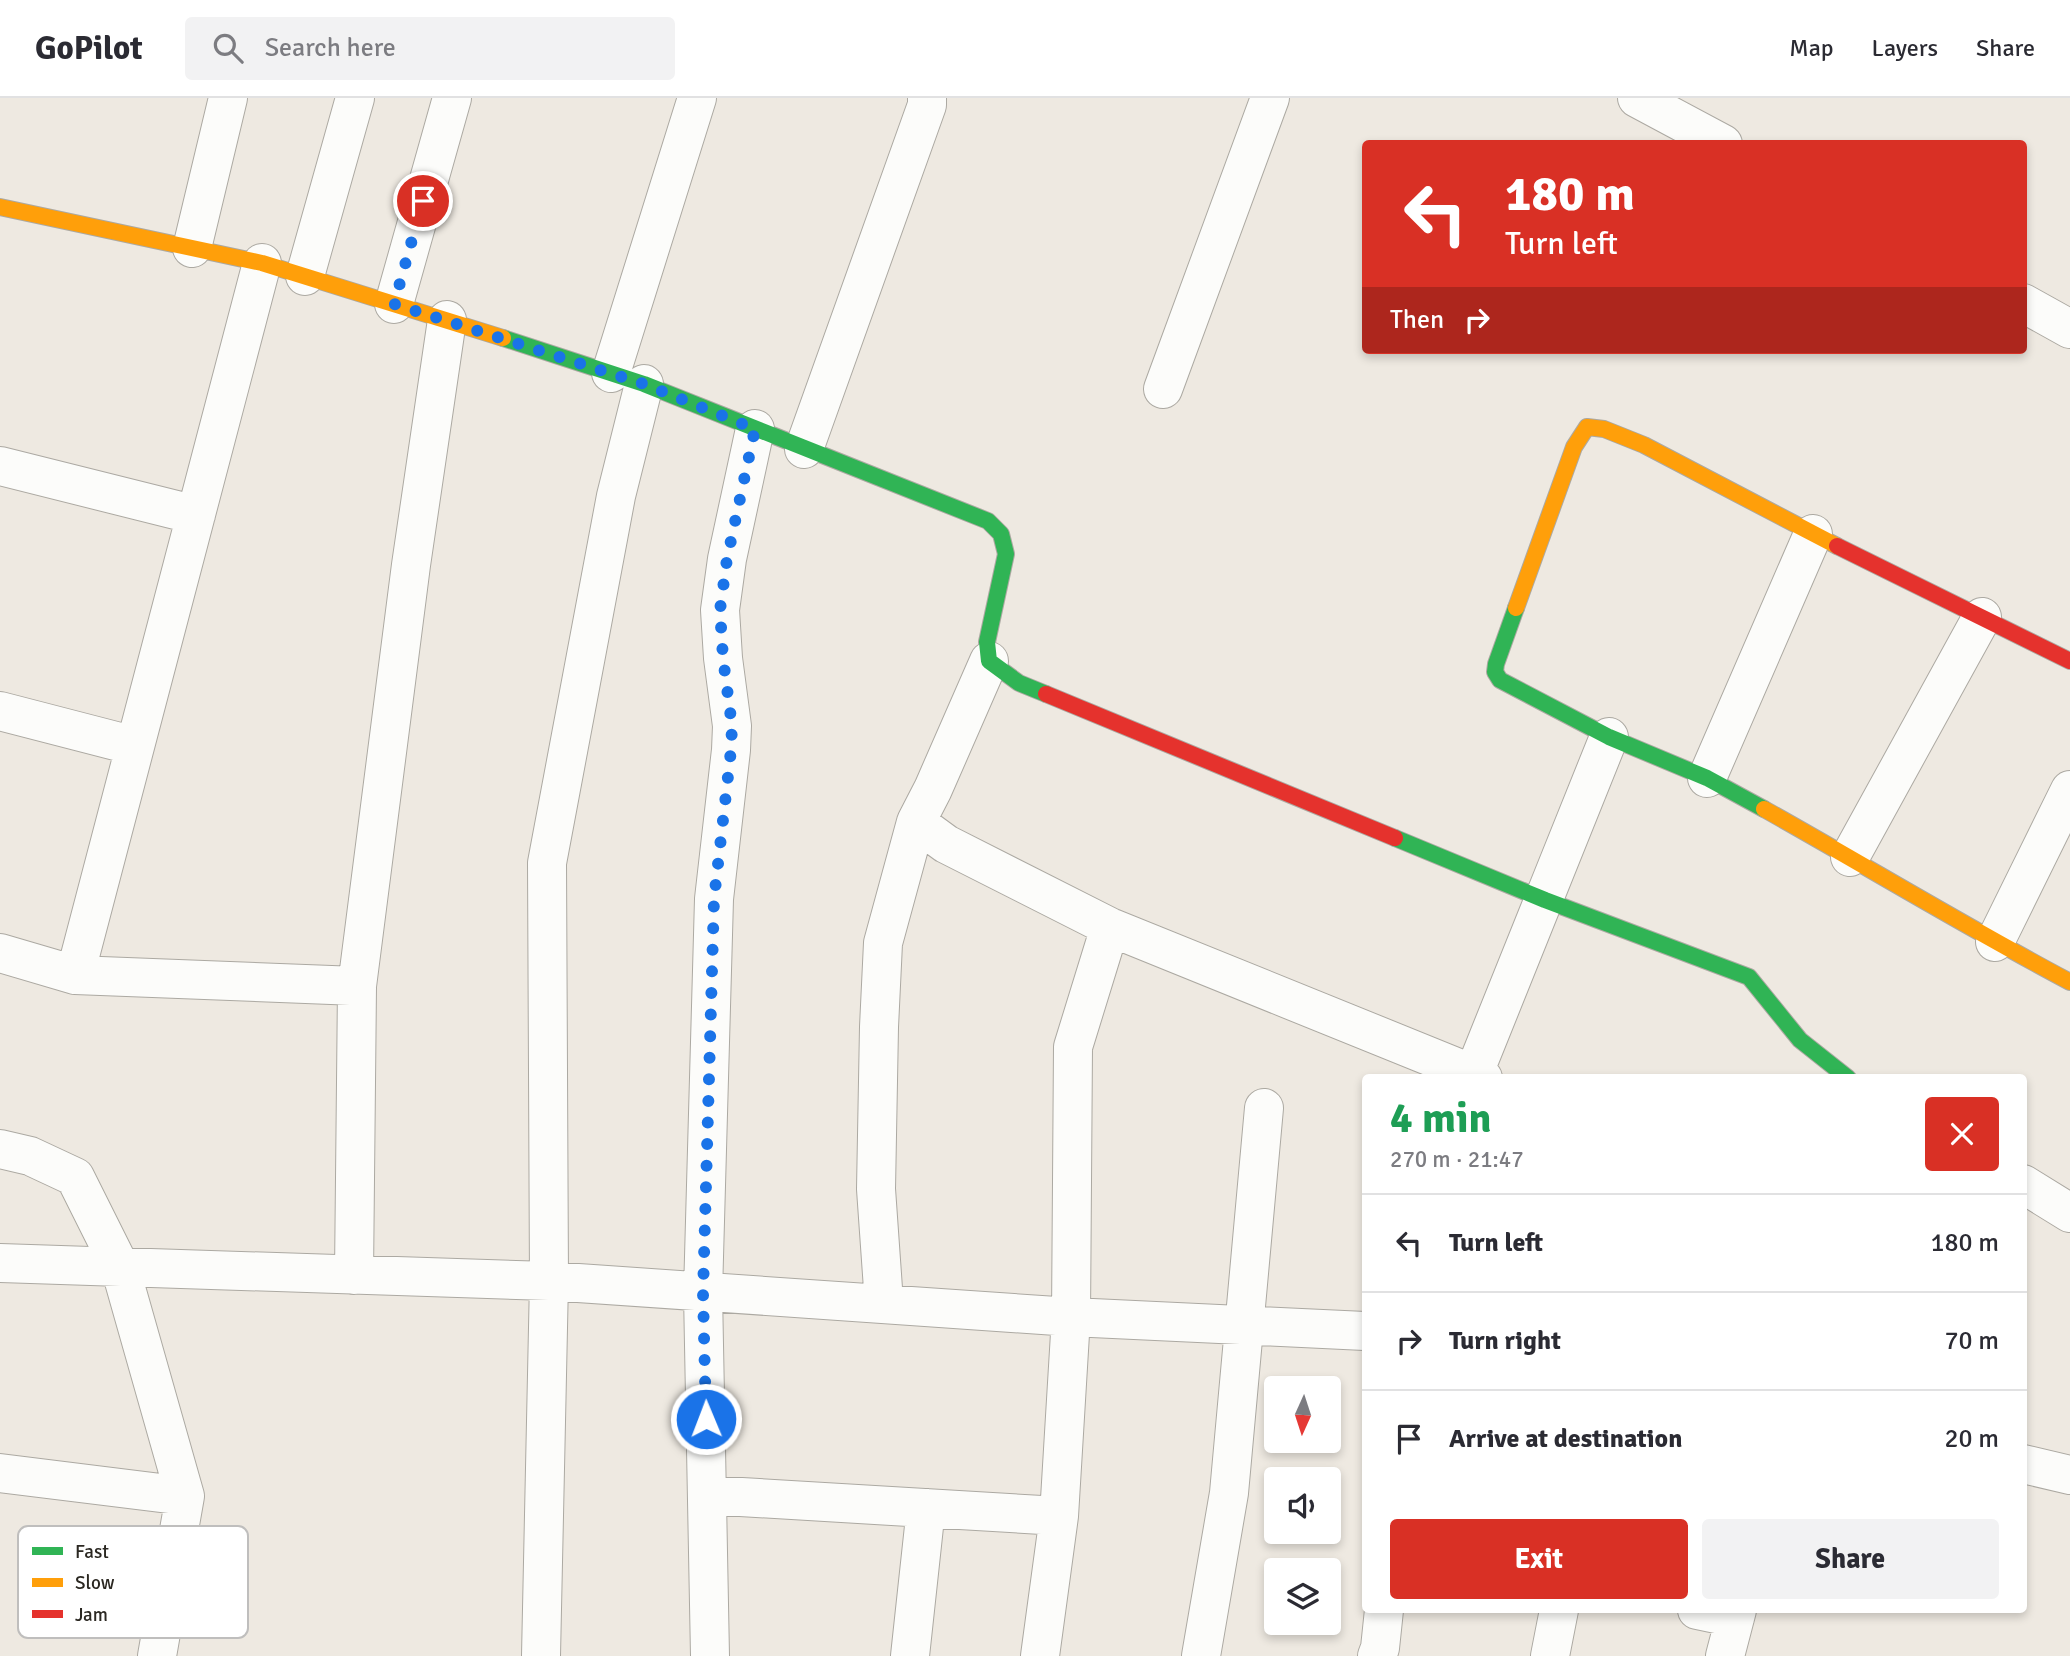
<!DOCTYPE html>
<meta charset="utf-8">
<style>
body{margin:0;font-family:Signika,sans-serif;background:#f2f2f3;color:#2b2b33;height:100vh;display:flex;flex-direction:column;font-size:26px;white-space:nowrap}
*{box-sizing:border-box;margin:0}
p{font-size:23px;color:#7c7c81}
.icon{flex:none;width:38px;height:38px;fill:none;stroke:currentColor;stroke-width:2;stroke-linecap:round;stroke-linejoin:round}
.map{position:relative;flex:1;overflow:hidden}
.drawer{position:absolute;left:1362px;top:976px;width:665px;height:539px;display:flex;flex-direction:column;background:#fff;border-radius:7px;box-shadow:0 4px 10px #0003}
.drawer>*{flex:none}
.banner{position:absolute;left:1362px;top:42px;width:665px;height:214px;border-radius:7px;box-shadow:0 4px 10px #0003;background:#d93025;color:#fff;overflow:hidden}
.needle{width:46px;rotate:183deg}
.buttons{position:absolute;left:1264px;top:1278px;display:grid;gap:14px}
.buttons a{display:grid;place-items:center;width:77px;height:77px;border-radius:7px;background:#fff;box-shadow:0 4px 10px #0003;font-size:35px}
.pin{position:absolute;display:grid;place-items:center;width:60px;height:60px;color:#fff;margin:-30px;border:4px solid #fff;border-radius:50%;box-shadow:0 2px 7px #0007}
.me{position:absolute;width:77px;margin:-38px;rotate:359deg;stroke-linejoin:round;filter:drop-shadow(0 0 5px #0008)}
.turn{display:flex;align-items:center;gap:24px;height:147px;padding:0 28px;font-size:32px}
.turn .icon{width:91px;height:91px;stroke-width:2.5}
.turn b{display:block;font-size:49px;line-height:60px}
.then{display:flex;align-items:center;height:66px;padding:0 28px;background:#0003;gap:14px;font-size:26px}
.round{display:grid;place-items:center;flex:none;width:74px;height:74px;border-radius:7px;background:#f2f2f3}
.head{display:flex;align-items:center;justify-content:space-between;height:119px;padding:0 28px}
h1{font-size:42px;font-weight:800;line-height:52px;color:#1e9e55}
.cta{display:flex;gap:14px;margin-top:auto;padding:14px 28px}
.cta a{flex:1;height:80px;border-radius:7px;background:#d93025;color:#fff;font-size:28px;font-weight:800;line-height:80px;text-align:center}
.cta a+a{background:#f2f2f3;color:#2b2b33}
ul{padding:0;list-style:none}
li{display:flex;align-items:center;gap:21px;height:98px;padding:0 28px;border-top:2px solid #e1e1e2}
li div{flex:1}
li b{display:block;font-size:26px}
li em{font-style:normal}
header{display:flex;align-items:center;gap:42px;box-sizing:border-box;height:98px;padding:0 35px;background:#fff;border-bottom:2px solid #e1e1e2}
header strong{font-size:33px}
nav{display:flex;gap:38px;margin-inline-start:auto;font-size:24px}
.search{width:490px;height:63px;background:#f2f2f3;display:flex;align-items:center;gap:18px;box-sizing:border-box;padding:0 24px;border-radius:7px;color:#7c7c81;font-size:26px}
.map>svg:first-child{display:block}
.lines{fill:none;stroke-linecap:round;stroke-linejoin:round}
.street-casing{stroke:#aca9a2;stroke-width:40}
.fast-casing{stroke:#aca9a2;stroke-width:18}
.slow-casing{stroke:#aca9a2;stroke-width:18}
.jam-casing{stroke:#aca9a2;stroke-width:18}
.street{stroke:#fcfcfa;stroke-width:38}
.fast{stroke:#30b455;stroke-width:16}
.slow{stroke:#ff9f0a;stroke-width:16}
.jam{stroke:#e5322d;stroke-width:16}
.route{stroke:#1a73e8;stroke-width:12;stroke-dasharray:0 21.6}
.key{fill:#fff;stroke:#bfbebd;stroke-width:2}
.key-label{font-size:19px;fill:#2b2822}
</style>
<header>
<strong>GoPilot</strong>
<div class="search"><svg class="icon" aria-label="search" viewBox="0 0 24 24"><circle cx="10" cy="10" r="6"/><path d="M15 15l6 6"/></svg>Search here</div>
<nav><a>Map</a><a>Layers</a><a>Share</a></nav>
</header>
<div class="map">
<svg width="2070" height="1558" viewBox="0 0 2070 1558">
<rect width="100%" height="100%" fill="#eee9e1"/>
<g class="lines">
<g class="street-casing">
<path id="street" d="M1637 0 1723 46
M192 150 228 0
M305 178 355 0
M2023 205 2070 231
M394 206 452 0
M611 275 697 0
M1163 291 1270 0
M804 351 927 7V0
M0 368 196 417
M989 563 933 691 916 724 946 746 1110 829 1483 980
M0 613 135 648
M1707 680 1813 436
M1850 759 1982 519
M1995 844 2070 692
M0 855 75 877 357 888
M75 877 262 165
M1472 980 1609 639
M0 1051 30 1058 75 1079 120 1169 185 1398 157 1558
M2023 1086 2070 1115
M0 1165 549 1183 1071 1219 1365 1233
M354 1177 357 888 411 467 447 222
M884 1205 876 1091 879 929 883 845 916 724
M2023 1366 2070 1377
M0 1375 185 1398
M707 1397 1059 1418
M1697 1512 1735 1520
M541 1558 549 1183 547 765 616 398 644 286
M710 1558 703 1195 714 801 731 652 732 628 723 560 720 512 727 461 755 331
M910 1558 926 1410
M1040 1558 1059 1418 1071 1219 1073 949 1110 829
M1201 1558 1229 1395 1264 1010
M1377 1558 1380 1550 1384 1512
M1550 1558 1559 1512
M1725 1558 1737 1512"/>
</g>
<g class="fast-casing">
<path id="fast" d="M503 240 644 286 988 423 1001 436 1006 456 987 544 989 563 1019 585 1046 596
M1516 510 1496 566 1495 574 1500 582 1609 639 1707 680 1764 711
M1395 740 1545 802 1749 879 1800 942 1848 980"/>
</g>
<g class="slow-casing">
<path id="slow" d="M0 109 262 165 503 240
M1516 510 1574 349 1587 329 1604 331 1644 347 1837 448
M1764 711C1866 768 1966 829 2070 884"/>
</g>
<g class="jam-casing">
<path id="jam" d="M1837 448 2070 563
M1046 596 1395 740"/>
</g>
<use href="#street" class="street"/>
<use href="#fast" class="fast"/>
<use href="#slow" class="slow"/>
<use href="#jam" class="jam"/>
</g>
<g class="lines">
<path class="route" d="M423 103 394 206 644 286 755 331 727 461 720 512 723 560 732 628 731 652 714 801 703 1195 706 1321"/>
</g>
<rect x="18" y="1428" width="230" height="112" rx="10" class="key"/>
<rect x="32" y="1449" width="31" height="8" fill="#30b455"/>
<rect x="32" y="1480" width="31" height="9" fill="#ff9f0a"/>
<rect x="32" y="1512" width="31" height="8" fill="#e5322d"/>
<g class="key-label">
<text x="75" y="1460">Fast</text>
<text x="75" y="1491">Slow</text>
<text x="75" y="1523">Jam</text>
</g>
</svg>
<div class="buttons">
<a><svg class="needle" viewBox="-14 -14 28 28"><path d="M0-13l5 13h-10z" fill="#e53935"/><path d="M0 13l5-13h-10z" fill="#7c7c81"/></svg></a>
<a><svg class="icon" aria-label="sound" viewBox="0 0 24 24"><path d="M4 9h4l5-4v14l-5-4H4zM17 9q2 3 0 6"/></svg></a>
<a><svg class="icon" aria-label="layers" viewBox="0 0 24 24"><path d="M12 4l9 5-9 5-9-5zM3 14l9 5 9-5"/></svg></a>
</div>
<div class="pin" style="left:423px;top:103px;background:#d93025"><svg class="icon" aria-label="arrive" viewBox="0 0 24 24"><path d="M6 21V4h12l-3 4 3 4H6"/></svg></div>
<svg class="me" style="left:706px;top:1321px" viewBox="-20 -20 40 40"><circle r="17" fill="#1a73e8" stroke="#fff" stroke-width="3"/><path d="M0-11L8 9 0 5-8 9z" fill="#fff"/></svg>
<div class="banner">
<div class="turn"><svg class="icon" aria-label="left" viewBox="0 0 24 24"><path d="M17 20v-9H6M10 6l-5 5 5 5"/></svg><div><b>180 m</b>Turn left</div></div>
<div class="then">Then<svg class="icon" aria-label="right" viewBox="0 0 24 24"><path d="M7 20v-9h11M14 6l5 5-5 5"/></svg></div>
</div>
<section class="drawer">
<div class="head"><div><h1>4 min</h1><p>270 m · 21:47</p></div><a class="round" style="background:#d93025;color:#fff"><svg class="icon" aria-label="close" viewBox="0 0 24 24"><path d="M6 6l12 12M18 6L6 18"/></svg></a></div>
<ul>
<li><svg class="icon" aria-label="left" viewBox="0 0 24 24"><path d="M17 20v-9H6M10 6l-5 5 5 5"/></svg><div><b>Turn left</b></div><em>180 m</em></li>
<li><svg class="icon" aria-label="right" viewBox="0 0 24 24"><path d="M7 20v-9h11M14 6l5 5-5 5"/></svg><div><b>Turn right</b></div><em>70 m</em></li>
<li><svg class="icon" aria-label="arrive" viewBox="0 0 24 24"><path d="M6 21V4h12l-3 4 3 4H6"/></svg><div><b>Arrive at destination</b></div><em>20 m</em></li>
</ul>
<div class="cta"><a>Exit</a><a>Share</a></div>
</section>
</div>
